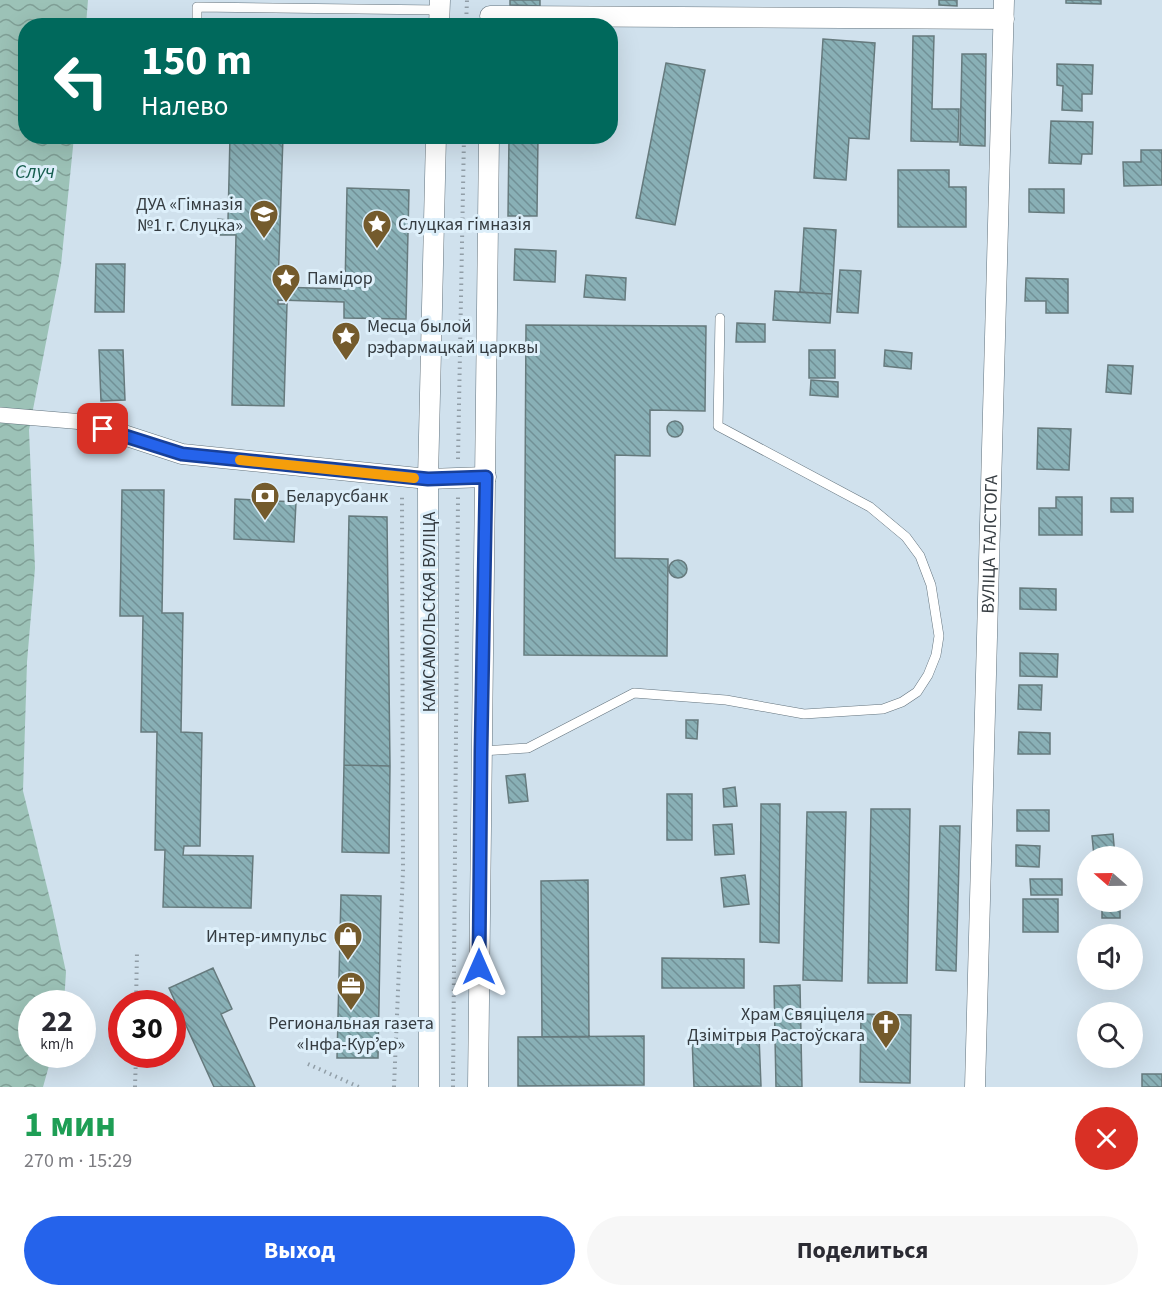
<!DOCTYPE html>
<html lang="ru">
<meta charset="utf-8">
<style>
body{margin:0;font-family:"Source Sans 3",sans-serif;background:#f7f7f7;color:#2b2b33;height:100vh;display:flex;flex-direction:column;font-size:22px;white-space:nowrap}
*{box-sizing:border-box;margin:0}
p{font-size:20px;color:#7c7c81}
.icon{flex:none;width:33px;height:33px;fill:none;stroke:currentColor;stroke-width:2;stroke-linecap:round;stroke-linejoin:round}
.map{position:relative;height:1087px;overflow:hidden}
.panel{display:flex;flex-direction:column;background:#fff;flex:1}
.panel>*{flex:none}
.hud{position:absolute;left:18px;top:18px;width:600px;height:126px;border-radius:24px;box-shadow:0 6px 24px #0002;background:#00695c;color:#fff;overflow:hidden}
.needle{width:39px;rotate:290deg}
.buttons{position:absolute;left:1077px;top:846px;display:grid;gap:12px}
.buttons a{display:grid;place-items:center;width:66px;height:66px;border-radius:50%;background:#fff;box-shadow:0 6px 24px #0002;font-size:30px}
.speed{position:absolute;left:18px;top:990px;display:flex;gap:12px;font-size:30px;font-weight:700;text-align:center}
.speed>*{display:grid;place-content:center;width:78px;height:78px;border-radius:50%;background:#fff;box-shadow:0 6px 24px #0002;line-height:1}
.speed small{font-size:15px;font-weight:400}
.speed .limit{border:9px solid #d22;background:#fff;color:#111}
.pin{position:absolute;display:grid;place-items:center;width:51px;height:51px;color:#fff;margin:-26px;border-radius:12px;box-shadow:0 3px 9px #0006}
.me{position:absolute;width:66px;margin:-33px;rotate:0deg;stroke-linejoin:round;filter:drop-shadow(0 0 4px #0008)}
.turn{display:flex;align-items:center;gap:21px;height:126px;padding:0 24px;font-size:27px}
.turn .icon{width:78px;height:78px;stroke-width:2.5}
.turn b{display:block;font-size:42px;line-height:51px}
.round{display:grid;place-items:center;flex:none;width:63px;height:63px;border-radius:32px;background:#f7f7f7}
.headline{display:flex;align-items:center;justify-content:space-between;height:102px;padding:0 24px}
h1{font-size:36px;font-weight:700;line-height:45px;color:#1e9e55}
.action{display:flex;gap:12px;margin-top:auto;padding:12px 24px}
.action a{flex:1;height:69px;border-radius:36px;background:#2563eb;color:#fff;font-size:24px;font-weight:700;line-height:69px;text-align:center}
.action a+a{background:#f7f7f7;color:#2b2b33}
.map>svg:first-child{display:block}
.water{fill:url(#water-waves)}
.building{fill:url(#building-back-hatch);stroke:#667a7d;stroke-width:1.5}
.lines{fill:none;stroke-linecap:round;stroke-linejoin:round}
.service-casing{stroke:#63737d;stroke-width:10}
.pedestrian-casing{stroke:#63737d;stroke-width:16}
.minor-casing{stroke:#63737d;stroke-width:21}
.path{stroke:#919ea7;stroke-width:4;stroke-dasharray:1.5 4.5;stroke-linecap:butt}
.service{stroke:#fff;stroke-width:9}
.pedestrian{stroke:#fff;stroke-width:15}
.minor{stroke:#fff;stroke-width:20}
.route-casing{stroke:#184099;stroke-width:15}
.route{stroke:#2563eb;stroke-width:10}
.slow{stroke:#f59e0b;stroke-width:10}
.labels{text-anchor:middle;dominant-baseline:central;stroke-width:6;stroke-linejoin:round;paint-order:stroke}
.poi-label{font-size:18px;fill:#353c41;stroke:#ddeffa;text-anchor:start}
.street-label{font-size:18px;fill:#353c41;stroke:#ddeffa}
.water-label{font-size:20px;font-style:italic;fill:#175e4f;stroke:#ddeffa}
</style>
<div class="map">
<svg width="1162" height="1087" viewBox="0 0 1162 1087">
<defs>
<pattern id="water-waves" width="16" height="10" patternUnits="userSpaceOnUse" patternTransform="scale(1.5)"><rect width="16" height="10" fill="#9cc2b7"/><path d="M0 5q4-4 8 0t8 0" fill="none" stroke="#809f96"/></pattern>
<pattern id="building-back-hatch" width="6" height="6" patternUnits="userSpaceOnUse" patternTransform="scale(1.5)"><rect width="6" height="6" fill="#89b0b6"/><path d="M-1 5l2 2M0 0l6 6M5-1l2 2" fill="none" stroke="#719096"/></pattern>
</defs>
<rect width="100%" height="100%" fill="#d0e1ed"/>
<path class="water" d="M0 0H88L86 25 26 26V136L74 137 61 265 29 430 35 568 27 662 23 791 52 907 66 972 64 1003 32 1004V1054L52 1055 43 1087H0Z"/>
<path class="building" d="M510 0H540V6L510 5Z
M939 0H957V6L939 5Z
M1066 0H1101V4L1066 3Z
M913 36H934L932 109H959L958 142 911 141Z
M823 39 875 43 869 139 849 138 846 180 814 178Z
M962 54H986L985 146 960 145Z
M666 63 705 70 675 225 636 218Z
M1057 64 1093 65 1092 94H1082V111L1062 110 1063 86 1057 85Z
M1051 121 1093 122 1092 154H1082L1081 164 1049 163Z
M230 136H283L278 287 345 289 347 188 409 190 406 319 344 318V302L278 300V304H287L284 406 232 405 236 235H217L218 219 228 220Z
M509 136H538L537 216H508Z
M1141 150H1162V185L1124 186 1123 162H1141Z
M898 170H949V187H966V227H898Z
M1029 189H1064V213L1029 212Z
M804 228 836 230 832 294 800 292Z
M515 249 556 251 555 282 514 280Z
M96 264H125L124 312H95Z
M840 270 861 271 858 313 837 312Z
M586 275 626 278 625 300 584 297Z
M1026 278 1068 279V313H1046V301H1025Z
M775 291 832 294 830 323 773 320Z
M737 323 765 324V342H736Z
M526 325 706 326 705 411 650 410V456L615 455V558L668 559 667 656 524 655Z
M99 350H123L125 400 101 401Z
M809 350H835V378H809Z
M885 350 912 353 911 369 884 366Z
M1108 365 1133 366 1131 394 1106 392Z
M811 380 838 382V397L810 395Z
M667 429a8 8 0 1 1 16 0a8 8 0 1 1-16 0Z
M1038 428 1071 429 1069 470 1037 469Z
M122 490H164L162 613H183L181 732 202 733 200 846H184L183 855 253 856 251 908 163 907 165 850H155L157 732H141L143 616H120Z
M1056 497H1082V535H1039V508H1056Z
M1111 498H1133V512H1111Z
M235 499 296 502 294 542 234 539Z
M349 516 387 517 390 766 344 765Z
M669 569a9 9 0 1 1 18 0a9 9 0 1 1-18 0Z
M1020 588 1056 589V610L1020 609Z
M1020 653 1058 654 1057 677 1020 676Z
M1019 685H1042L1041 710 1018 709Z
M686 720H698L697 739 686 738Z
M1019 732 1050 733V754H1018Z
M344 765 390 766 389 853 342 852Z
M525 774 528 801 509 803 506 776Z
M735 787 737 806 724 807 723 789Z
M667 794H692V840H667Z
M761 804H780L779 943 760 942Z
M871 809H910L907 983H868Z
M1017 810H1049V831H1017Z
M807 812H846L842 981 803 980Z
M732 824 734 854 715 855 713 825Z
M940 826H960L956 971 936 970Z
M1113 834 1115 856H1094L1092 836Z
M1016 845 1040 846 1039 867 1016 866Z
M745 875 749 904 724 907 721 878Z
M1030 879H1062V895H1031Z
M588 880 589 1037H542L541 881Z
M341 895 381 896 378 1058H337Z
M1023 899H1058V932H1023Z
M1102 902H1120V918H1102Z
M662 958 744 959V988H662Z
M213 968 232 1009 221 1014 255 1087H214L169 988Z
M800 985 802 1087H776L774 986Z
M861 1014 911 1015 910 1083 860 1082Z
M644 1036V1085L518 1086V1037Z
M759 1036 761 1086 694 1087 692 1038Z
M1142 1074H1162V1087H1142Z"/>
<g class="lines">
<g class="service-casing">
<path id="service" d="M197 26V7L440 10
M481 751 528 748 634 693 726 700 804 714 883 709 902 702 917 692 928 675 936 655 939 636 931 585 920 556 906 537 870 507 718 426 720 318"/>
</g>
<g class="pedestrian-casing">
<path id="pedestrian" d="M0 415 84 422"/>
</g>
<g class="minor-casing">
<g id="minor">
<path d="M490 16 1004 19"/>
<path d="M439 26 440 0"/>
<path d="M84 422 182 454 428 479 486 477"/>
<path d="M429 1087 428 479 436 136"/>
<path d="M478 1087 489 136"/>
<path id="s1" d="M975 1087 1004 0"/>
</g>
</g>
<path class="path" d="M466 26 467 0
M458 459 464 136
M136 1004 137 951
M308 1064 359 1087
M135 1087 136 1054
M394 1087 403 871 402 496
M453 1087 458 497"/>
<use href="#service" class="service"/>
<use href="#pedestrian" class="pedestrian"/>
<use href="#minor" class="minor"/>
</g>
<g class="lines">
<g class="route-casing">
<path id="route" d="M103 429 182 454 428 479 486 477 481 751 479 967"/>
</g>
<use href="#route" class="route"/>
<path class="slow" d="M240 460 414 478"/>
</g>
<defs>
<g id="school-pin" transform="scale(1.5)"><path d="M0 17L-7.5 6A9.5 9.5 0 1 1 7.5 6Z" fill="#745b2c" stroke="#ddeffa"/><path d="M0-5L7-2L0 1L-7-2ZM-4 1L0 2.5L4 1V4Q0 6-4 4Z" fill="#fff"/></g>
<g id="sight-pin" transform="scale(1.5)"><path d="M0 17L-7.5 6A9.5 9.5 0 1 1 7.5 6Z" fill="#745b2c" stroke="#ddeffa"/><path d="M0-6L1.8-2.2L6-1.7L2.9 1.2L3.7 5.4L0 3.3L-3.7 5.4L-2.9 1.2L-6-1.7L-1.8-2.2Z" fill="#fff"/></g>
<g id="bank-pin" transform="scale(1.5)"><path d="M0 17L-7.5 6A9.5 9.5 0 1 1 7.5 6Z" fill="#745b2c" stroke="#ddeffa"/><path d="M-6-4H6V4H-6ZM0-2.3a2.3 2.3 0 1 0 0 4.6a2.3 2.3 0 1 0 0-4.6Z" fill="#fff"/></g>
<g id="shop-pin" transform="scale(1.5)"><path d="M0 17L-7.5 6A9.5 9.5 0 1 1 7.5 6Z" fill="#745b2c" stroke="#ddeffa"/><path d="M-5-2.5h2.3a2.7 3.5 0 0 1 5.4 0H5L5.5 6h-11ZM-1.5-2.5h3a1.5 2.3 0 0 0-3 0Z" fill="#fff"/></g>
<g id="office-pin" transform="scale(1.5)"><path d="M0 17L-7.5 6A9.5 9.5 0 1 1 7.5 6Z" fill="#745b2c" stroke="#ddeffa"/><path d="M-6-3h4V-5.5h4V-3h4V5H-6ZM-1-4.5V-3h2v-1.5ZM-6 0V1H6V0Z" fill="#fff"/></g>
<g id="church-pin" transform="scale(1.5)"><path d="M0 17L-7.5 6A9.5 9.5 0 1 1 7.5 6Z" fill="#745b2c" stroke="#ddeffa"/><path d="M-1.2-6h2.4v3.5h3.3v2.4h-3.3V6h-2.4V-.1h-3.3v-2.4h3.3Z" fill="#fff"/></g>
</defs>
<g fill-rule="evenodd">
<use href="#school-pin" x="264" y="214"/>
<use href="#sight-pin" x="377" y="224"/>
<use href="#sight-pin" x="286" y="278"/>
<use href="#sight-pin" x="346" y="336"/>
<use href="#bank-pin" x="265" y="496"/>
<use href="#shop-pin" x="348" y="936"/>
<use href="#office-pin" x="351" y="986"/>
<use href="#church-pin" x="886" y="1024"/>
</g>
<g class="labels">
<g class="poi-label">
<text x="243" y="204" text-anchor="end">ДУА «Гімназія<tspan x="243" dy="21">№1 г. Слуцка»</tspan></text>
<text x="398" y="224">Слуцкая гімназія</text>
<text x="307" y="278">Памідор</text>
<text x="367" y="326">Месца былой<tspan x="367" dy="21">рэфармацкай царквы</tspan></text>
<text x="286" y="496">Беларусбанк</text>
<text x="327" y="936" text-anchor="end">Интер-импульс</text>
<text x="865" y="1014" text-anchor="end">Храм Свяціцеля<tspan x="865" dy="21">Дзімітрыя Растоўскага</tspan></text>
<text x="351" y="1023" text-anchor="middle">Региональная газета<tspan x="351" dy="21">«Інфа-Курʼер»</tspan></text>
</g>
<g class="street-label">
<text stroke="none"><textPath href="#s1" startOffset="543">ВУЛІЦА ТАЛСТОГА</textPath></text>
<text transform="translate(429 612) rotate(-90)">КАМСАМОЛЬСКАЯ ВУЛІЦА</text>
</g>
<g class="water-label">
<text x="35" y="172">Случ</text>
</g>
</g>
</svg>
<div class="buttons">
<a><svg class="needle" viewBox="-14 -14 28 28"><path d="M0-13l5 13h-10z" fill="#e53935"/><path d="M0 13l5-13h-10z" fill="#7c7c81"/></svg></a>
<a><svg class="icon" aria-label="sound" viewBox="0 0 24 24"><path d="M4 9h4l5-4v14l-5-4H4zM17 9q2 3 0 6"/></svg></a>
<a><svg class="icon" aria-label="search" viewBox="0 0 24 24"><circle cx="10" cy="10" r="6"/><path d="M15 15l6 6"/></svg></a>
</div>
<div class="speed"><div>22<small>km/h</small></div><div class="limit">30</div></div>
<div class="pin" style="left:103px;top:429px;background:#d93025"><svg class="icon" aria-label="arrive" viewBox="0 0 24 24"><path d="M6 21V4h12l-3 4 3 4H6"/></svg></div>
<svg class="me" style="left:479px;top:967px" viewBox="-20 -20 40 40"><path d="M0-17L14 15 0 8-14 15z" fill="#2563eb" stroke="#fff" stroke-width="4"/></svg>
<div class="hud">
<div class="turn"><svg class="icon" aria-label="left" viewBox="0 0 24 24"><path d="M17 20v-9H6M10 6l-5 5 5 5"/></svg><div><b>150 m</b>Налево</div></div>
</div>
</div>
<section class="panel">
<div class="headline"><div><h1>1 мин</h1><p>270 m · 15:29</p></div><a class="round" style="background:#d93025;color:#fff"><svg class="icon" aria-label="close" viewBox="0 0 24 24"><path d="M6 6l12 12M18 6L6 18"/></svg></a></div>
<div class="action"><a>Выход</a><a>Поделиться</a></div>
</section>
